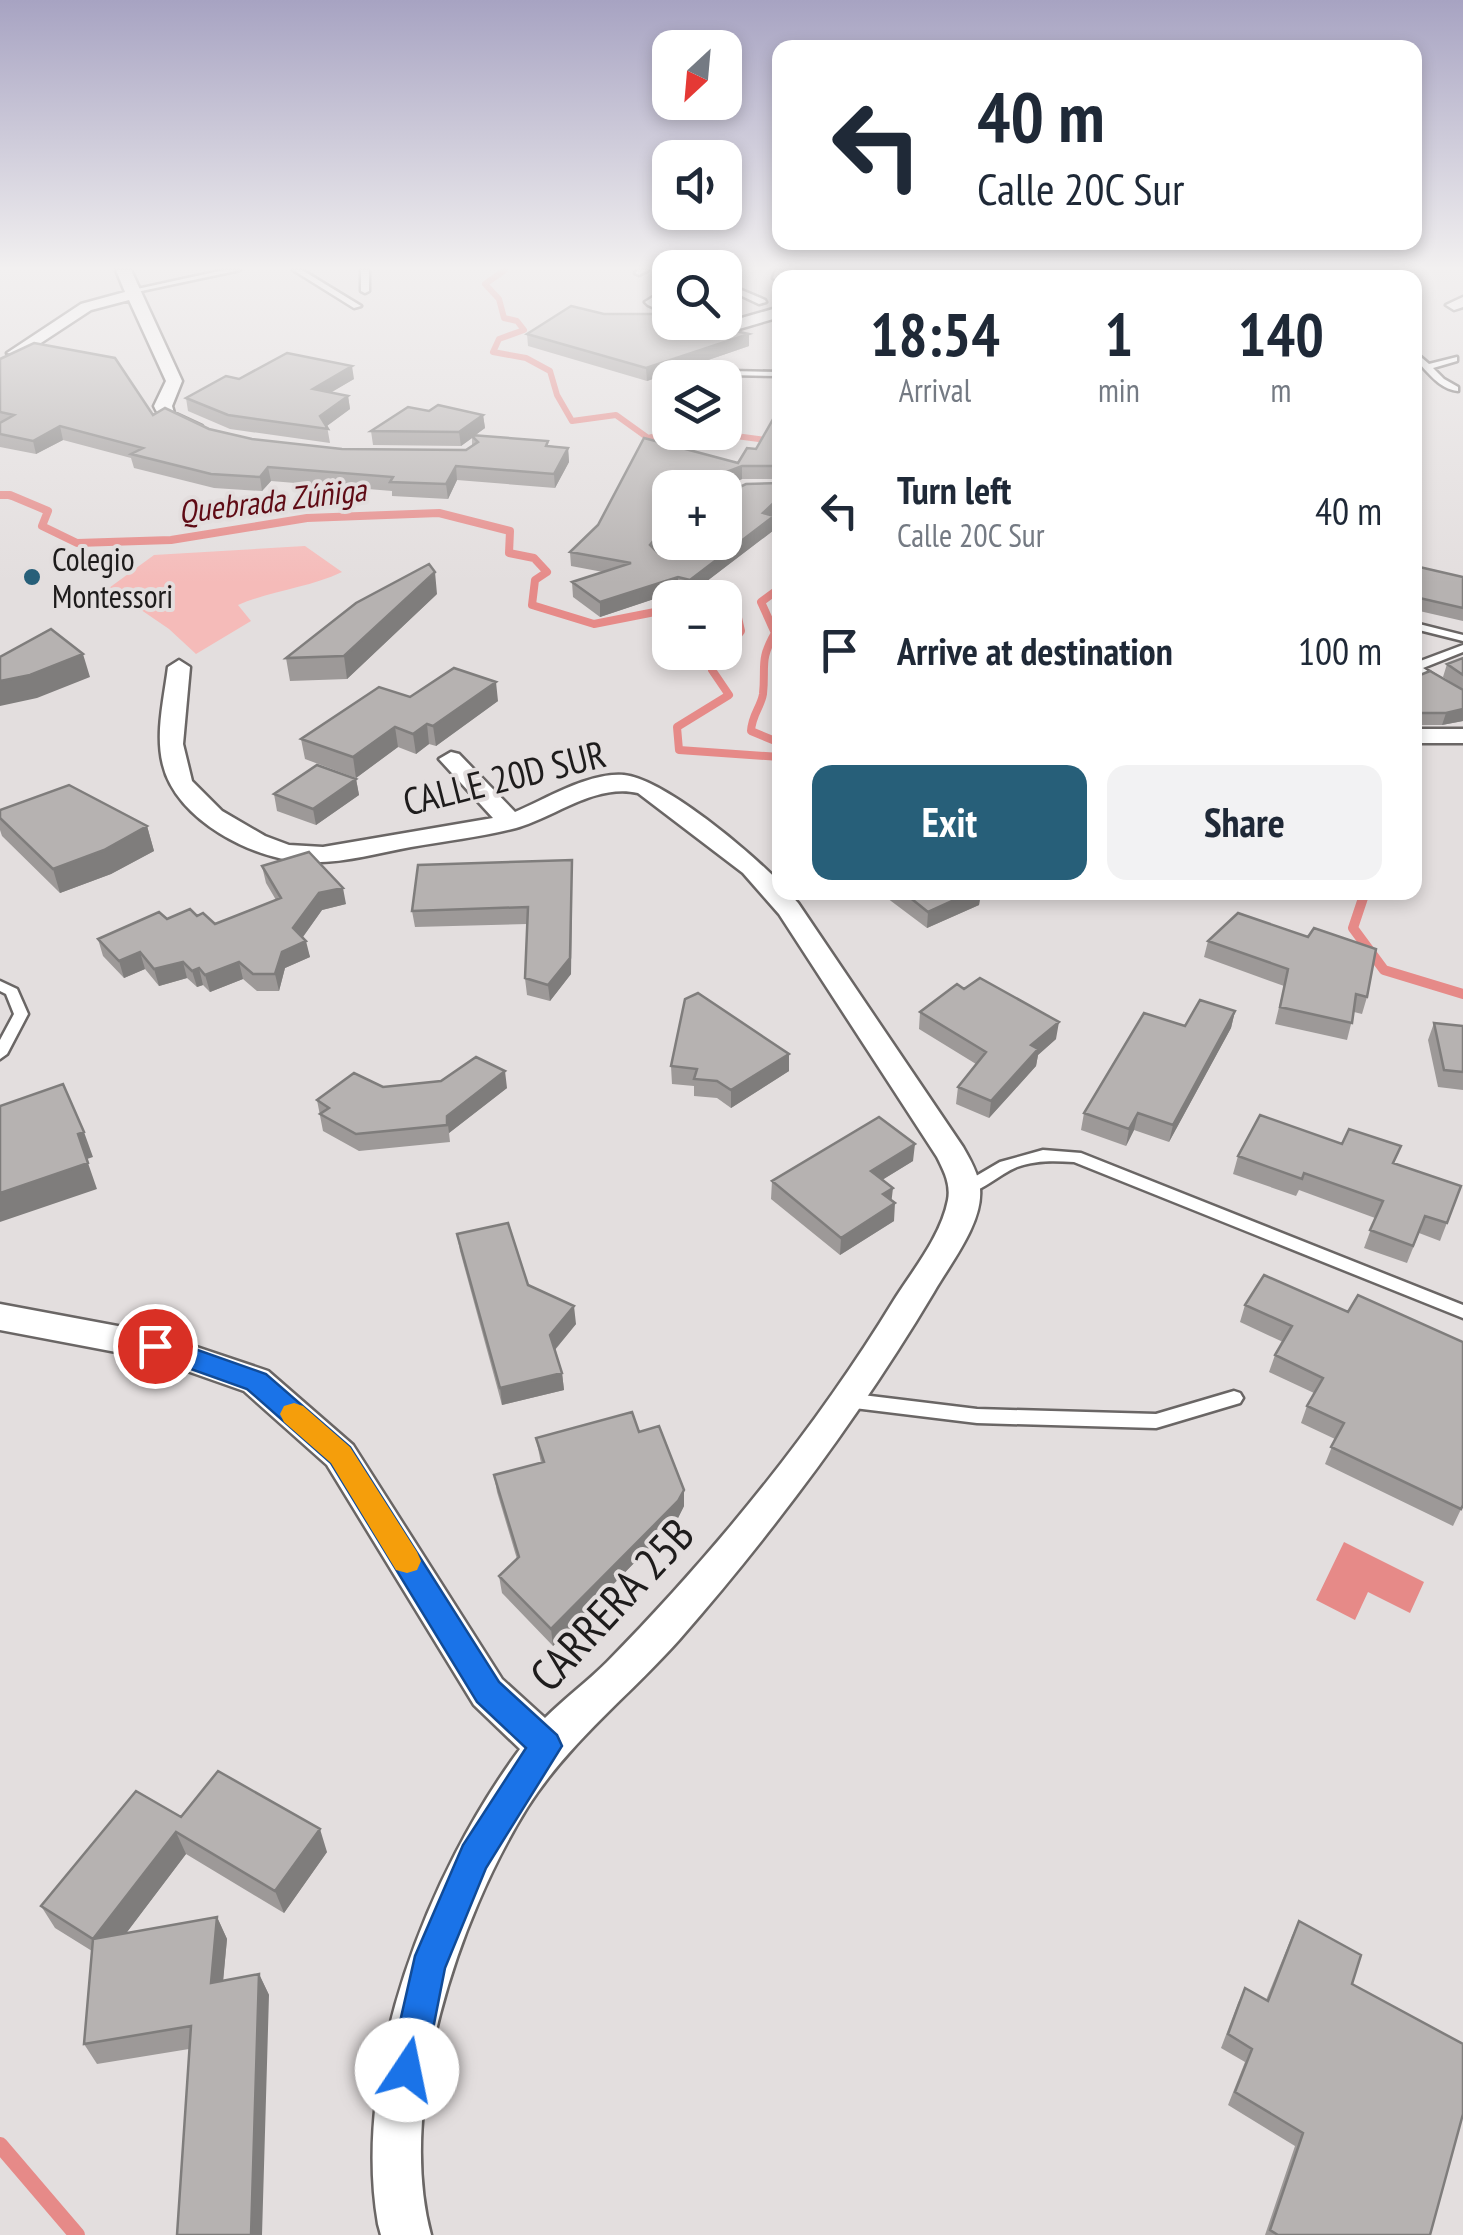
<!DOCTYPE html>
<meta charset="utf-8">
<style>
body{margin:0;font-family:"PT Sans Narrow",sans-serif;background:#f2f2f3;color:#1f2937;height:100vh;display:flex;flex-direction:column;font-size:38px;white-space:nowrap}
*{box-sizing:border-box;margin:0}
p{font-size:32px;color:#747a83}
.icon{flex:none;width:55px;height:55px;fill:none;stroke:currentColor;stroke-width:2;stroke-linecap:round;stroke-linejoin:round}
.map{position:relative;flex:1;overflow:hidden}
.side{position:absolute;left:772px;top:270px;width:650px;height:630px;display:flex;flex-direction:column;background:#fff;border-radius:20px;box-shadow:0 5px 15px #0003}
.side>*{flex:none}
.banner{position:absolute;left:772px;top:40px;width:650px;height:210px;border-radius:20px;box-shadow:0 5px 15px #0003;background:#fff;color:#1f2937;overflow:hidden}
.needle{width:65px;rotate:206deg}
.fabs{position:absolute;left:652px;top:30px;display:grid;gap:20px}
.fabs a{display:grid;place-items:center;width:90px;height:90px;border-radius:20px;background:#fff;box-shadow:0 5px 15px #0003;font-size:50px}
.pin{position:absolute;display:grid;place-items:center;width:85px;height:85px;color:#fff;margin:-42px;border:5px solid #fff;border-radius:50%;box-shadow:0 2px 10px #0007}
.me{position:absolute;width:110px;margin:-55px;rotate:11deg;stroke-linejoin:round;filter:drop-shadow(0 0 8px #0008)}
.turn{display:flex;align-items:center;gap:35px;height:210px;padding:0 40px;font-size:45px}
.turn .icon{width:130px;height:130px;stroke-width:2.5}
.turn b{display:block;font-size:70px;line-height:85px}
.eta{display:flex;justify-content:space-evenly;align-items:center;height:170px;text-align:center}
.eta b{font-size:60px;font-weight:800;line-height:70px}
.action{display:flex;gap:20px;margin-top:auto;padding:20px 40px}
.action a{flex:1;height:115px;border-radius:20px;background:#275f79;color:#fff;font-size:40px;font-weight:800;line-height:115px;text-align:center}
.action a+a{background:#f2f2f3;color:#1f2937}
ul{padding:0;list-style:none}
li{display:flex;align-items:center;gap:30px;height:140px;padding:0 40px}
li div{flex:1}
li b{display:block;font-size:38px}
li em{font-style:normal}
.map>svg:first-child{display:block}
.green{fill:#f5bbb9}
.water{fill:#e68a88}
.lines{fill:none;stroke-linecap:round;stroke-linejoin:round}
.stream-far3{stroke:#e68a88;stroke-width:6}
.stream-far2{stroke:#e68a88;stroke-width:8}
.stream-far1{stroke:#e68a88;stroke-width:10}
.stream{stroke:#e68a88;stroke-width:16}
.service-casing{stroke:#6a6665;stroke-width:5}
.minor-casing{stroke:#6a6665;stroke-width:5}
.service{fill:#fff;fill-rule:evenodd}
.minor{fill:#fff;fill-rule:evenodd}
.wall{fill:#9d9998}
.shaded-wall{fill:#7f7d7c}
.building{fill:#b6b2b1;stroke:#7f7d7c;stroke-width:2.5}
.route{fill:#1a73e8;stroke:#114b97;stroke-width:2.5}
.slow{fill:#f59e0b}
.poi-dot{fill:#275f79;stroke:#e3dede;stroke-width:4}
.labels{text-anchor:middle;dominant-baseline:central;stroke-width:8;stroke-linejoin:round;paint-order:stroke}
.far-water-label{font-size:32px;font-style:italic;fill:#5f0b15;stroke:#e3dede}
.far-poi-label{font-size:32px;fill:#1e1c1c;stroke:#e3dede;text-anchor:start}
.street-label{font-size:38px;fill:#1e1c1c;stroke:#e3dede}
.near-street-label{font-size:45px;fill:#1e1c1c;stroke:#e3dede}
</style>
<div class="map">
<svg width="1463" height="2235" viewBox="0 0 1463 2235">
<rect width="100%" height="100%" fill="#e3dede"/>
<path class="green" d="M305 546 342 572C308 588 273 590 238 605L251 621 196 654 169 629 109 588 154 555Z"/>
<path class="water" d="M1344 1542 1424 1582 1410 1613 1368 1592 1355 1620 1316 1600Z"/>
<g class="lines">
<path class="stream-far3" d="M505 270 485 284 499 299 504 318 517 321 524 330 499 339 493 352 526 358 550 371 557 395 572 421 616 415 648 438 674 432
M706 432 780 442
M0 495 15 497"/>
<path class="stream-far2" d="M0 495H10L48 511 42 526 77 543 171 540 307 518 439 513 510 531 509 553 534 558 547 572 535 580 532 605 594 624 670 609
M780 588 761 602 775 633C759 661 766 665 763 694 761 707 752 714 751 731L780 743
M725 605 736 609 741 631 725 652
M725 652 712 670 729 695 677 727 679 750 780 757"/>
<path class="stream-far1" d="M1365 892 1353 928 1384 970 1463 994"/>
<path class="stream" d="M0 2145 77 2235"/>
<g class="service-casing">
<path id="service" d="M224 270H240L132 293 128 291Z
M293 270H302L361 306 354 308Z
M361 270H369V291L365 293 361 291Z
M648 270 639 275 635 273 638 270Z
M1232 270H1244L1224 278H1212Z
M1299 270H1307L1314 278H1306Z
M725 283 765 300 766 302 759 304 725 288Z
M1415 352 1429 364 1457 357V361L1433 368 1444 379 1458 387V391C1439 389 1428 372 1415 359Z
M684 370 780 372V376L681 374 680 372Z
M1415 623 1463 635V641L1415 629Z
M1463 645V652L1423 668 1463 694V702L1415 672V663Z
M0 981 17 989 28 1014 7 1054 0 1059V1040L14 1014 6 994 0 991Z
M1043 1150 1081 1153 1463 1305V1318L1074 1162C1055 1161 1036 1160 1017 1167 999 1174 978 1196 959 1194L957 1190 959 1186 1000 1162Z
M1234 1391 1240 1393 1243 1398 1240 1403 1156 1428 977 1423 846 1407 840 1405 837 1400 840 1395 846 1393 977 1409 1156 1414Z"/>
</g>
<g class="minor-casing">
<path id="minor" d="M116 270H131L182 381 172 406 174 413 202 426V434C184 436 161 423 154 406L166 381 129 300 91 310 21 356 7 353 81 304 125 292Z
M776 270H790L788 278H780V282L773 278Z
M653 297 670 304V315L648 305 645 302Z
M1463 297V307L1454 310 1446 305Z
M780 307V317L739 329 710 322H725V318L738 319Z
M670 541 689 542 671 563H657L654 559Z
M179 660 190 667 183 744 192 781 222 811 265 836 289 845 323 847 493 818 439 759 451 752 459 754 515 812C546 799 589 772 624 775 664 779 752 853 780 883V892H788L798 903 963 1147C970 1159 979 1175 980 1189 983 1223 950 1264 934 1292 860 1416 774 1531 679 1640 628 1697 568 1743 527 1808 458 1919 396 2105 431 2235H381L378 2224C351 2068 429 1872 520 1749L474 1705 327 1465 244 1391 153 1359 0 1330V1304L155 1333 268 1371 353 1445 502 1679 545 1718C565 1698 587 1682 607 1662 714 1553 814 1431 894 1300 913 1270 941 1236 948 1200 951 1184 944 1171 937 1157L779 914 743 873 638 793C596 783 555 817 516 828 482 837 446 841 411 847 377 853 341 864 306 862 254 860 176 820 163 765 155 734 164 699 168 667Z
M1415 729H1463V743H1415Z"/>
</g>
<use href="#service" class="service"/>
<use href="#minor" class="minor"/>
</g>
<path class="wall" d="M527 334 749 346 647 381 528 346Z
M0 359 153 415 252 439 342 449 466 450 472 446V438L461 446 373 445 371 431 429 411 483 415 485 428 475 435 568 448 569 462 555 488 457 480 448 499 392 496V491L271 481 262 491 214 488 134 468 131 458 63 440 36 454 0 447Z
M239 379H354L331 392 348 396 350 409 327 426 330 443 230 429 188 411 186 398Z
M780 407V479H742L723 488H670V539L667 538 656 552 674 551 681 542H725V492L727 493 746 484 780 483V511L774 517V530L690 594 678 591 600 617 573 597 572 582 603 572 571 566 570 552 598 525 644 438 738 463 747 448 756 449Z
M1415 566 1463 577V621L1415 610Z
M437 594 347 679 290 681 286 658Z
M1463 658V690L1443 677 1447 664Z
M1415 677 1463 690V721L1442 725H1415Z
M410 697 498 701 436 746 429 744 416 754 398 747 356 778 305 759 301 739Z
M356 779 359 795 316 825 277 811 274 794Z
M0 810 147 826 154 851 111 874 60 893 2 836 0 830Z
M572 860 571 974 550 1001 527 995 525 978 527 924 415 927 412 911Z
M262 866 346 904 322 910 303 937 310 957 285 968 279 991H257L243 979 210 992 203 985 197 987 187 978 159 986 145 969 124 978 103 956 98 939 167 919 197 916 215 924 276 900 266 883Z
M879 892H981L979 905 927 928Z
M1208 941 1367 997 1362 1014 1354 1012 1347 1040 1275 1024 1284 986 1204 957Z
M1235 1011 1231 1028 1169 1142 1134 1130 1126 1146 1081 1130 1084 1113 1185 1026Z
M920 1012 1056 1039 1038 1055 1036 1066 989 1118 956 1104 958 1087 976 1064 919 1029Z
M1434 1023 1463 1026V1090L1438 1087 1428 1040Z
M789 1054V1071L731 1108 717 1098 694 1096V1086L672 1084 671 1066Z
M383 1087 507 1088 449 1133 450 1142 359 1151 323 1131 317 1100Z
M1342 1144 1401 1146 1394 1163 1461 1186 1440 1241 1419 1233 1407 1263 1364 1248 1375 1218 1299 1190 1296 1196 1233 1174 1238 1156Z
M913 1161 882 1180 891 1201 894 1221 840 1255 771 1199 772 1181Z
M457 1234 576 1324 555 1350 562 1373 564 1390 502 1405 460 1251Z
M1264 1275 1463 1505 1453 1526 1325 1464 1335 1439 1301 1423 1307 1406 1314 1393 1269 1372 1275 1355 1283 1342 1240 1322 1245 1305Z
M639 1432 684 1506 678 1518 553 1646 502 1593 499 1576 517 1559 497 1492 494 1475 541 1463 536 1438Z
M181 1817 327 1852 284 1913 186 1854 126 1933 217 1917 227 1939 223 1980 259 1974 269 1995 189 2049 97 2064 84 2044 92 1951 55 1928 41 1906Z
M1299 1921 1352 1984 1430 2235H1265L1295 2146 1228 2105 1245 2062 1221 2048 1238 2003 1245 1988 1266 2000 1292 1936Z"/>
<path class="shaded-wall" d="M749 334V346L647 381 646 368Z
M352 366 354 379 315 402 313 389Z
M348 396 350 409 324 428 320 416Z
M483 415 485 428 473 437 471 435 472 438 461 446 459 432Z
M60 426 63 440 36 454 33 441Z
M568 448 569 462 555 488 554 474Z
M456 466 457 480 448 499 446 484Z
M742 466V479L721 488 724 473Z
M268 467 271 481 262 491 260 477Z
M780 497V511L774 517V530L690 594V580Z
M667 524V538L650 559V545Z
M435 572 437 594 347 679 344 656Z
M678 577V591L600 617V602Z
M83 654 90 677 37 698 0 706V681Z
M496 682 498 701 436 746 433 726Z
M1463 709V721L1442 725 1446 713Z
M427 724 429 744 416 754 413 734Z
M395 727 398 747 356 778 353 757Z
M356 779 359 795 316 825 313 809Z
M147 826 154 851 111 874 60 893 53 869Z
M572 860 571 974 550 1001 548 985Z
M343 888 346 904 322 910 297 945 306 941 310 957 285 968 279 991 275 974 282 952 293 928 319 893Z
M972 892H981L979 905 927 928 928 912Z
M140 952 145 969 124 978 119 961Z
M183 962 187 978 159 986 154 969Z
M239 962 243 979 210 992 205 975Z
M199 968 203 985 197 987 192 971Z
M1235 1011 1231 1028 1169 1142 1173 1125Z
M1059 1022 1056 1039 1038 1055 1036 1066 989 1118 991 1101 1031 1045Z
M789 1054V1071L731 1108V1090Z
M505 1071 507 1088 449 1133 450 1142 447 1116Z
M1138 1113 1134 1130 1126 1146 1129 1129Z
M84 1132 93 1157 87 1159 78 1134Z
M915 1144 913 1161 869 1188 871 1171Z
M88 1163 97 1189 0 1222V1193Z
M893 1188 891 1205 883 1194Z
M895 1203 894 1221 840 1255 841 1238Z
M574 1306 576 1324 552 1353 550 1335Z
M562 1373 564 1390 502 1405 500 1388Z
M684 1490V1506L678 1518 553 1646 551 1629Z
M320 1829 327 1852 284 1913 275 1891Z
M176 1832 186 1854 106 1960 93 1939Z
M217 1917 227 1939 221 2004 211 1983Z
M259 1974 269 1995 262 2235H251Z"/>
<path class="building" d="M571 306 604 314H652L670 318V322H694L749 334 646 368 527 334Z
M34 343 115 358 153 415 165 408 209 429 252 439 342 449 466 450 478 442 471 435 548 441 546 446 568 448 554 474 456 466 446 484 390 482 393 477 268 467 260 477 211 474 131 454 143 448 60 426 33 441 0 434V423L14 415 0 412V359Z
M287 353 352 366 313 389 348 396 320 416 328 429 228 415 186 398 226 376 239 379Z
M438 405 483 415 459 432 371 431 408 407 429 411Z
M780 407V466H742L724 473 721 488H670V525L667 524 650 545 657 552 674 551 681 542H725V492L727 493 746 484 780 483V497L763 513 774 516 690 580 678 577 600 602 572 582 631 563 570 552 598 525 644 438 738 463 747 448 756 449Z
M429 564 435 572 344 656 286 658 356 603Z
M1415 566 1463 577V608L1415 597Z
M51 629 83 654 30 675 0 681V657Z
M1463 658V675L1447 664Z
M454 668 496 682 433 726 427 724 413 734 395 727 353 757 301 739 379 687 410 697Z
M1430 671 1463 690V709L1446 713H1415V677Z
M317 765 356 779 313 809 274 794Z
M69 785 147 826 104 850 53 869 0 818V810Z
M309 852 343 888 319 893 293 928 306 941 282 952 275 974H253L239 962 205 975 199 968 192 971 183 962 154 969 140 952 119 961 98 939 159 912 167 919 190 909 197 916 203 913 215 924 281 898 262 866Z
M572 860 570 958 548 985 525 978 528 907 412 911 418 865Z
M903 892H972L928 912Z
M1238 913 1308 937 1314 928 1376 949 1367 997 1356 994 1352 1023 1280 1007 1288 969 1208 941Z
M980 978 1059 1022 1031 1045 1038 1049 991 1101 958 1087 986 1052 920 1012 957 984 964 989Z
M698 993 789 1054 731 1090 717 1081 694 1079 697 1069 671 1066 685 999Z
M1200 1000 1235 1011 1173 1125 1138 1113 1129 1129 1084 1113 1144 1013 1185 1026Z
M1434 1023 1463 1026V1072L1444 1070Z
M476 1057 505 1071 447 1116V1125L356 1134 320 1114 329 1108 317 1100 354 1073 383 1087 441 1081Z
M63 1084 84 1132 78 1134 88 1163 0 1193V1106Z
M1260 1115 1342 1144 1349 1129 1401 1146 1393 1163 1461 1186 1447 1223 1425 1216 1413 1246 1370 1230 1383 1201 1304 1173 1302 1179 1238 1156Z
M879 1117 915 1144 871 1171 893 1188 883 1194 895 1203 841 1238 772 1181Z
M508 1223 528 1285 574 1306 550 1335 562 1373 500 1388 457 1234Z
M1264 1275 1348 1312 1358 1295 1463 1342V1505L1461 1509 1331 1447 1344 1423 1307 1406 1323 1378 1275 1355 1292 1326 1245 1305Z
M632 1412 639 1432 659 1426 684 1490 678 1501 551 1629 499 1576 519 1557 494 1475 544 1462 536 1438Z
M218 1771 320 1829 275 1891 176 1832 93 1939 41 1906 136 1791 181 1817Z
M217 1917 211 1983 259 1974 251 2235H177L191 2026 84 2044 93 1939Z
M1299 1921 1361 1955 1352 1984 1463 2044V2114L1430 2235H1278L1270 2230 1303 2133 1235 2092 1252 2049 1228 2034 1245 1988 1268 2001Z"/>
<linearGradient id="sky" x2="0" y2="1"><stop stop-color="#a7a3c2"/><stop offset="0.46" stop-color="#f2f0f0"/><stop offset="1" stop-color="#f2f0f0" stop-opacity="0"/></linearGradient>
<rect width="1463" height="583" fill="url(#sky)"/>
<path class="route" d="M155 1335 266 1374 350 1447 499 1682 557 1735 562 1746 486 1868 445 1968 425 2070 420 2082 407 2087 395 2082 389 2070 415 1956 463 1845 526 1748 477 1702 331 1463 247 1389 146 1353 142 1346 146 1338Z"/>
<path class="slow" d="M294 1403 303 1406 350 1447 417 1552 421 1561 417 1570 407 1573 396 1570 331 1463 284 1422 280 1414 284 1406Z"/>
<circle class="poi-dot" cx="32" cy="577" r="10"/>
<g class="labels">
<g class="far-water-label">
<text transform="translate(272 500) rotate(-7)">Quebrada Zúñiga</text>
</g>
<g class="far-poi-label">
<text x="52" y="559">Colegio<tspan x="52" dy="37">Montessori</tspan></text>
</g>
<g class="street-label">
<text transform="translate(504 777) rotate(-14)">CALLE 20D SUR</text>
</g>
<g class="near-street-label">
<text transform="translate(611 1604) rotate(-47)">CARRERA 25B</text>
</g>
</g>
</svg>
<div class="fabs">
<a><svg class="needle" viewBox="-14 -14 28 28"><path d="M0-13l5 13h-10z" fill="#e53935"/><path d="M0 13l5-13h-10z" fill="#747a83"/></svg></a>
<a><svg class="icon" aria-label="sound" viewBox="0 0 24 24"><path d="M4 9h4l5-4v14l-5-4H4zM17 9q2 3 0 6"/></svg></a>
<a><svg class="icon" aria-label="search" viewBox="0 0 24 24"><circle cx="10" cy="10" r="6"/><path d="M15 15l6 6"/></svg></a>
<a><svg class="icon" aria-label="layers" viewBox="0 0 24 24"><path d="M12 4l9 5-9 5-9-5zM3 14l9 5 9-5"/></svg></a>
<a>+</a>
<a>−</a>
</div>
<div class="pin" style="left:155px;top:1346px;background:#d93025"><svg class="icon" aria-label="arrive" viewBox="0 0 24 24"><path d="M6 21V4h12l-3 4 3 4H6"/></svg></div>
<svg class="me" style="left:407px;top:2070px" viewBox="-20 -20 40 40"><circle r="19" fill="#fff"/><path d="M0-13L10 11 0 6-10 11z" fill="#1a73e8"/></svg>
<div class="banner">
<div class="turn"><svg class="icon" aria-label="left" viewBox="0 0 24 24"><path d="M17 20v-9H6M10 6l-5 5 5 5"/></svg><div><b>40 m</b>Calle 20C Sur</div></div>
</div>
<section class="side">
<div class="eta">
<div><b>18:54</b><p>Arrival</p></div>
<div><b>1</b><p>min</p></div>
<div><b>140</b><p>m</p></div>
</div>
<ul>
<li><svg class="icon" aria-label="left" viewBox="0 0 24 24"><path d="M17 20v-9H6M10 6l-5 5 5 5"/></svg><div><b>Turn left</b><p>Calle 20C Sur</p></div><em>40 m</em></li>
<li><svg class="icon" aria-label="arrive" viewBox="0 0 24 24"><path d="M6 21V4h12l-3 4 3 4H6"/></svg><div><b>Arrive at destination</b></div><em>100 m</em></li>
</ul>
<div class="action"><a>Exit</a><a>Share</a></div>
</section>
</div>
